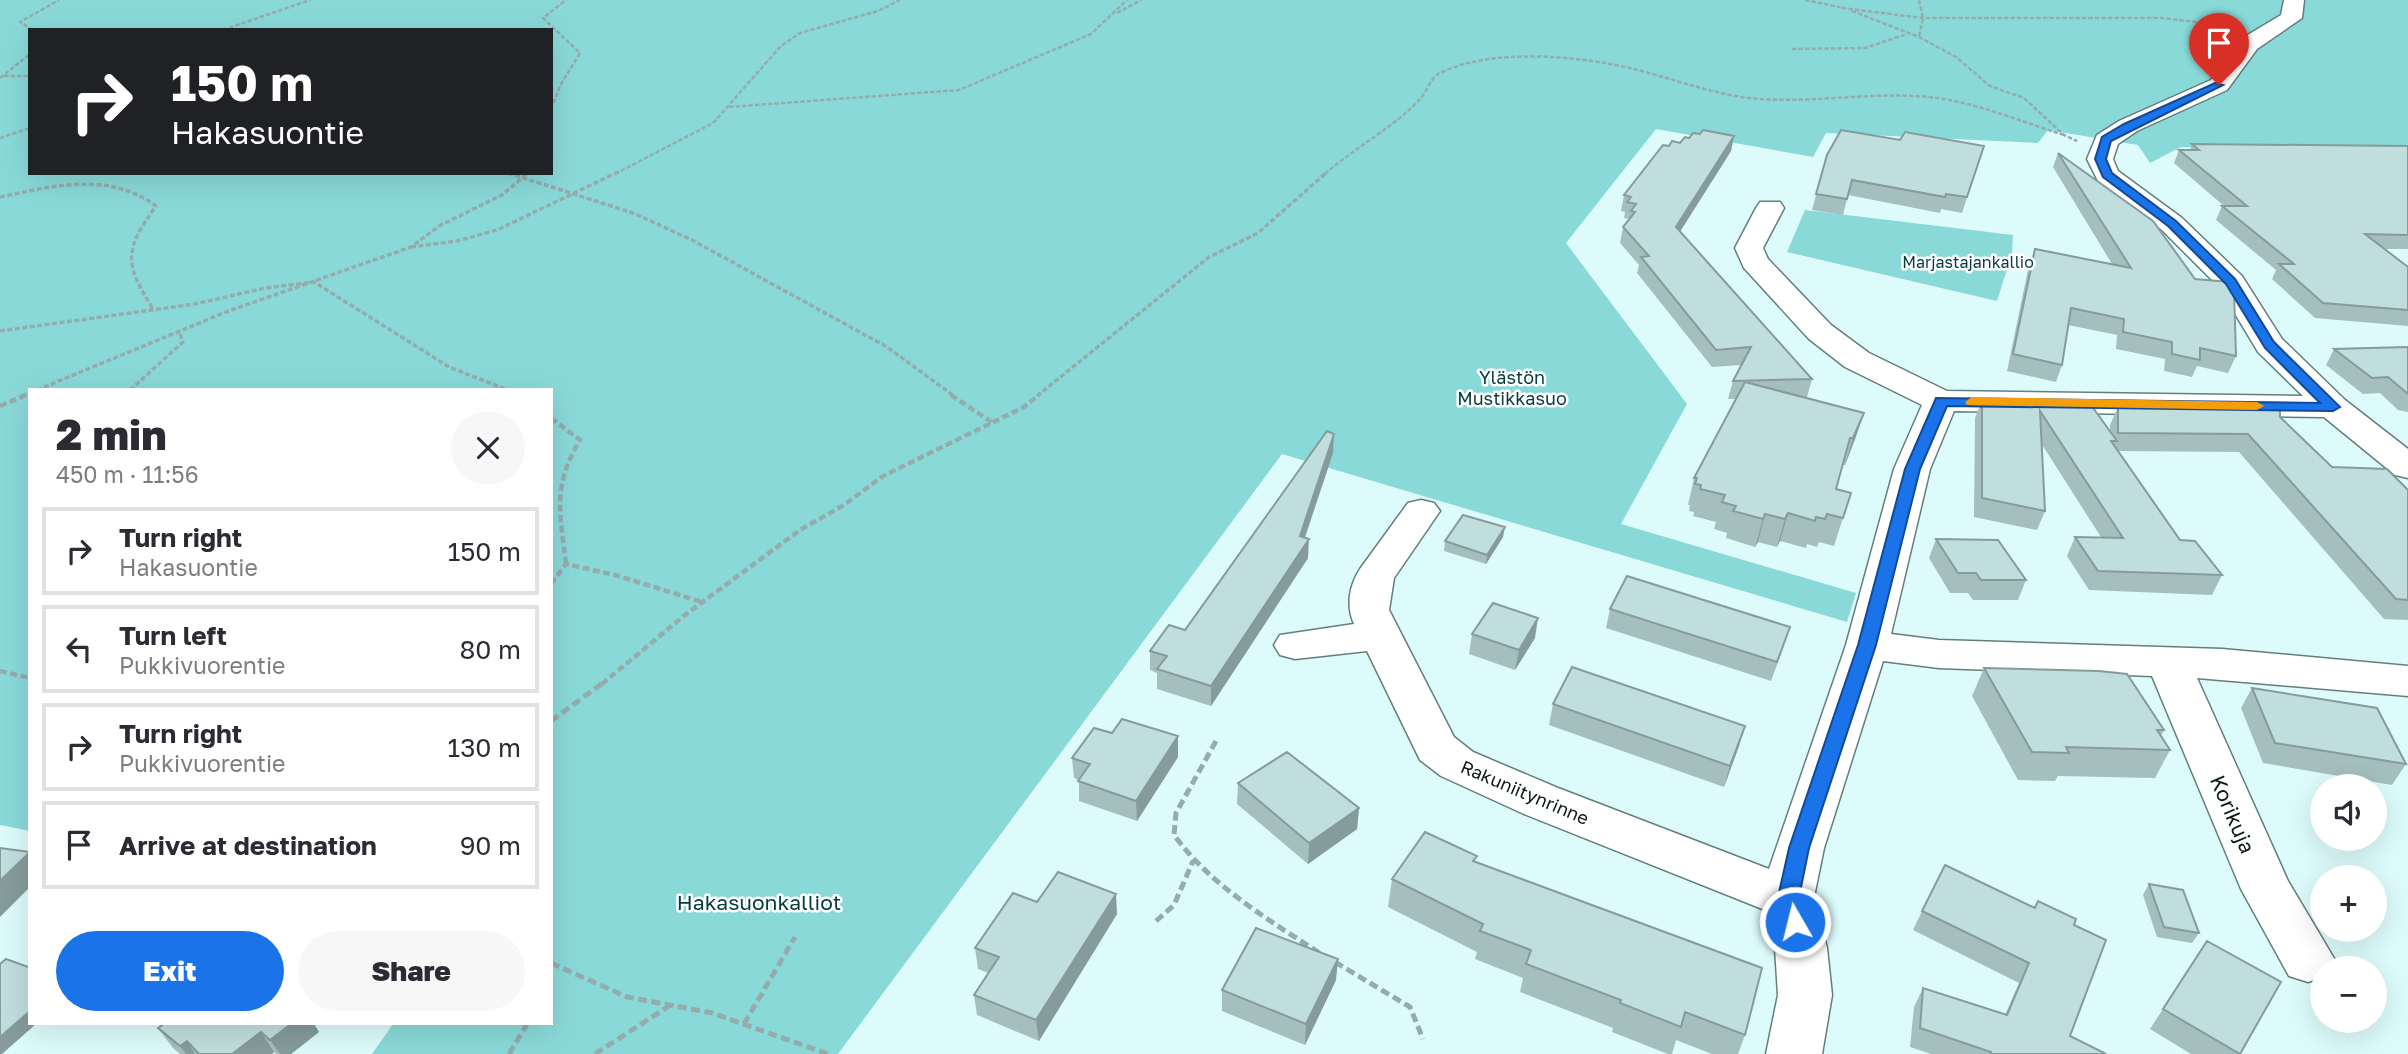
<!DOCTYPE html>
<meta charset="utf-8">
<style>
body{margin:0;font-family:"Golos Text",sans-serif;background:#f7f7f7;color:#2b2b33;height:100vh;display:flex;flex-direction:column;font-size:26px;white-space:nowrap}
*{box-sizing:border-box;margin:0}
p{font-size:23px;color:#7c7c81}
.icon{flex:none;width:38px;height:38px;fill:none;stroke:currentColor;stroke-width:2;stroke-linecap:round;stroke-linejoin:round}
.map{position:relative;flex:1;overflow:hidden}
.side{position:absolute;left:28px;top:388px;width:525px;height:637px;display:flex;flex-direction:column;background:#fff;border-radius:0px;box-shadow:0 7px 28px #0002}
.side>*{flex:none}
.banner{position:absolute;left:28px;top:28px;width:525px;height:147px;border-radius:0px;box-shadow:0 7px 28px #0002;background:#202124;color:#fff;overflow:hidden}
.fabs{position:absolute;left:2310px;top:774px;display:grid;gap:14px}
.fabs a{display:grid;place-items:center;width:77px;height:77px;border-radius:50%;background:#fff;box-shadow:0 7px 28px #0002;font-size:35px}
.pin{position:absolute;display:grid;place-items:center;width:60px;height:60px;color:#fff;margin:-72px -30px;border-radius:50% 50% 50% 0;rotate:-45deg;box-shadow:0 0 7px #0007}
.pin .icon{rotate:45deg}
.me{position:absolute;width:77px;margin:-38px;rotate:352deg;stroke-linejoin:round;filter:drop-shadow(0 0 5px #0008)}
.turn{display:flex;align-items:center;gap:24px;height:147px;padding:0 28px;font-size:32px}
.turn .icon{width:91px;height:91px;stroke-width:2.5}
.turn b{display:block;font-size:49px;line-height:60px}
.round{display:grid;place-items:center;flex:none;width:74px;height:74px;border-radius:37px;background:#f7f7f7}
.head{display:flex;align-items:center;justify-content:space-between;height:119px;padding:0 28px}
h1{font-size:42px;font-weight:800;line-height:52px}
.action{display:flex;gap:14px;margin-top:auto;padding:14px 28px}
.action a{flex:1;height:80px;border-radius:42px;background:#1a73e8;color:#fff;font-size:28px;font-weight:800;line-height:80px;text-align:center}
.action a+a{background:#f7f7f7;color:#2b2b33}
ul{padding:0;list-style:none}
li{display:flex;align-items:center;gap:21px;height:88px;margin:0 14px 10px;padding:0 14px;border:4px solid #e1e1e2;border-radius:0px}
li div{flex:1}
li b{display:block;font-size:26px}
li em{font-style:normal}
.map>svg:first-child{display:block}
.green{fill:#8ad9d9;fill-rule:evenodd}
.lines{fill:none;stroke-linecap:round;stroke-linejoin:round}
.minor-casing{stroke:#637e7e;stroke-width:3}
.path-far3{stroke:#94acac;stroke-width:2.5;stroke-dasharray:4.5 2;stroke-linecap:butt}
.path-far2{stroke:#94acac;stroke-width:3.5;stroke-dasharray:5 2.5;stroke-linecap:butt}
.path-far1{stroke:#94acac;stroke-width:4.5;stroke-dasharray:7 3.5;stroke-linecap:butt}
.path{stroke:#94acac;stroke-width:5;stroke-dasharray:9 4.5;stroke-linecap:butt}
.minor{fill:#fff;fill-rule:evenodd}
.wall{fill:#a5bfbe}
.shaded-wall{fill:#869b9b}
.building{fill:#c0dedd;stroke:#869b9b;stroke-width:2}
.route{fill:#1a73e8;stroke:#114b97;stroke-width:2}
.slow{fill:#f59e0b}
.labels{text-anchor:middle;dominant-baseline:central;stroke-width:5;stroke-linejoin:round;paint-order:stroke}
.far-park-label{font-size:16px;fill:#073c3d;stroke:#fff}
.park-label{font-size:18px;fill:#073c3d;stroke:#fff}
.street-label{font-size:18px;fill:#0e1919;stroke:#fff}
.near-street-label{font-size:21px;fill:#0e1919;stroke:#fff}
.near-park-label{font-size:21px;fill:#073c3d;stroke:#fff}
</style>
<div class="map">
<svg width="2408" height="1054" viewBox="0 0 2408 1054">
<rect width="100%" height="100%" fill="#ddfbfb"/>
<path class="green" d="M0 0H2408V150L2181 147 2150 163 2138 145 2048 130 2038 143 1826 133 1813 157 1656 129 1566 243 1687 404 1621 524 1856 593 1847 622 1282 454 838 1054H372L393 1024H551V390H30V831L0 825ZM30 30H551V173H30Z
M1805 210 2013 235 2012 254 1997 301 1787 252Z"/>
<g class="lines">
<g class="minor-casing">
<path id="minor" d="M2284 0H2304L2302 18 2257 49 2227 90 2137 131 2118 144 2113 159 2118 171 2182 218 2242 276 2282 339 2345 400 2408 449V478L2395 475 2324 417 1954 411 1930 469 1891 634 1939 640 2222 649 2408 666V696L2197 678 2288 881 2335 960 2331 968H2322V977L2308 982 2289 976 2241 889 2152 676 1939 668 1883 661 1824 848 1814 897 1827 948 1832 995 1822 1054H1766L1778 995 1775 948 1765 910 1524 814 1441 776 1420 760 1367 651 1295 659 1280 655 1274 645 1280 635 1354 624C1346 606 1349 586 1360 569L1408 503 1421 500 1434 503 1440 511 1394 578 1389 610 1454 737 1473 752 1558 788 1769 869 1846 645 1894 469 1922 405 1845 367 1809 339 1744 268 1735 248 1756 208 1760 202H1780L1784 208 1763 248 1768 259 1831 325 1869 353 1947 391 2303 396 2258 352 2219 287 2162 230 2098 181 2087 159 2097 135 2119 121 2211 80 2241 39 2281 15Z"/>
</g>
<path class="path-far3" d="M1805 0 1844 8
M1919 0 1923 18 1919 37
M1842 8 1923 18H2162L2229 26
M1852 11 1919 37 1956 57 1990 86 2024 98 2064 135 2077 141
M1117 13 1141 0
M33 30 20 22 59 0
M223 30 310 0
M1792 49 1865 48 1907 34
M4 76H30
M0 78 30 54
M729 107 959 90 1091 34 1127 0
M551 109 561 84 580 53 543 18 566 0
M0 138 30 128
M615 174 713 123 781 46 800 33 878 11 900 0
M1325 174C1355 147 1395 127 1421 98 1427 91 1431 77 1440 73 1493 47 1582 56 1638 70 1673 79 1705 91 1741 97 1799 105 1857 93 1916 96 1966 98 2016 120 2064 135"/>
<path class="path-far2" d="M508 173 633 213 692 240 887 347 954 396
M0 197C53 186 109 171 156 206 124 250 124 263 153 309
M411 247 457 241 497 230 618 172
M0 331 195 304 265 288 314 282 449 367 508 390
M37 390 226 312 411 247 439 226 502 195 528 173
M130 390 183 342 179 331
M22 396 30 393
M1037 396 1209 257 1258 233 1327 172"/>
<path class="path-far1" d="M951 395 993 423
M0 406 26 395
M551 418 580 440C552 486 560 513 566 564
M551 584 566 564 615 575 702 602
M0 671 30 678
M602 684 685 615 800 530 844 505 883 476 1024 407 1039 395"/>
<path class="path" d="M551 721 604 682
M1216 741 1176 813 1174 835C1211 886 1269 920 1321 954
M1156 921 1174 905 1193 861
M1335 962 1410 1007 1423 1039
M551 963 627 997 712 1013 828 1054
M744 1024 795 937
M509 1054 527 1024
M595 1054 669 1006"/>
<use href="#minor" class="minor"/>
</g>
<path class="wall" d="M1700 134 1734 136 1731 151 1680 232 1812 379 1807 397H1803L1864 413 1855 439 1845 465H1843L1836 489 1851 493 1834 546 1819 542 1817 547 1807 544 1806 548 1780 541 1777 547 1758 542 1755 547 1726 538 1727 533 1714 529 1716 522 1693 516 1694 512 1689 511 1690 505H1688L1694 478 1736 399H1728L1733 381 1741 365 1712 367 1637 273 1639 265 1620 243 1623 227 1629 219 1624 218 1625 212 1621 211 1624 195 1669 146 1680 143Z
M1900 140 1984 146 1962 213 1941 209 1940 213 1848 195 1843 215 1812 210 1827 155Z
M2192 144 2408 146V249H2384L2408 267V326L2315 318 2272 279 2276 270 2216 220 2222 206H2224L2174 163 2179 150H2190Z
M2058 153 2236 356 2228 373 2197 366 2192 377 2164 371 2165 359 2116 349 2117 335 2068 325 2062 365 2056 382 2007 371 2029 265 2035 249 2112 264 2053 167Z
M2408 347V412L2398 410 2380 393 2363 394 2326 365 2334 349Z
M1982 400 2091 405 2110 432V425L2118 407 2280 417 2332 467 2408 490V620L2384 619 2239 452 2118 451 2180 540 2222 575 2212 595 2089 590 2067 556 2075 537H2101L2041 443 2045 511 2037 530 1974 517 1975 418Z
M1333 453 1305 538 1308 558 1211 706 1157 689V673L1150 670V651L1185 630Z
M1503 537 1486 564 1444 551 1445 541Z
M1936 539 2026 580 2018 600H1973L1968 593H1950L1929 558Z
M1610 609 1784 646 1771 681 1606 628Z
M1472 634 1535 638 1515 670 1469 654Z
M1984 668 2164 730 2161 736 2170 750 2155 778 2058 776 2055 781 2018 780 1972 696Z
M2252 688 2406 764 2392 785 2263 763 2241 708Z
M1553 704 1739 746 1724 787 1549 725Z
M1178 736V757L1137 821 1079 801V780L1074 778 1072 758Z
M1238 783 1359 808 1357 829 1308 864 1237 804Z
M1476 862 1745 1035 1738 1054H1712L1676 1040 1672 1054H1668L1612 1032 1613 1028 1520 992 1523 978 1475 959 1477 952 1388 907 1392 879Z
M2149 884 2199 933 2192 943 2157 937 2143 895Z
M1037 902 1117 914 1039 1041 977 1015 974 995 988 973 978 969 975 948Z
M2035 908 2074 925 2070 1036 2106 1054H1931L1910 1047 1914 1007 1923 988 2005 1015 2019 983 1913 930 1922 911Z
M2207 941 2240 1054H2191L2150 1029Z
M1336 980 1305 1045 1222 1011V990Z
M164 1024H314L319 1032 291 1054H276L274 1052 272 1054H180L173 1048 158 1028Z"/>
<path class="shaded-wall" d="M1734 136 1731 151 1672 244 1676 227Z
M1864 413 1855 439 1845 465 1853 438Z
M1334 434 1333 453 1299 554 1309 539 1308 558 1211 706V686Z
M1788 513 1780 541 1777 547 1785 519Z
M1765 514 1758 542 1755 547 1763 519Z
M1505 527 1503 537 1486 564 1487 555Z
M1538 618 1535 638 1515 670 1519 650Z
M1745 726 1739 746 1724 787 1730 766Z
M1178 736V757L1137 821 1136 801Z
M1359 808 1357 829 1308 864 1309 843Z
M30 852V887L0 917V881Z
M1116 894 1117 914 1039 1041 1036 1020Z
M1338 959 1336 980 1305 1045 1306 1024Z
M30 1011V1024H36L2 1054H0V1037Z
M291 1024H314L319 1032 291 1054H280L270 1040Z
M261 1032 274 1052 272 1054H232Z
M187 1041 195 1054H186L180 1046Z"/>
<path class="building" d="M1703 130 1734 136 1676 227 1812 379 1733 381 1751 347 1716 350 1641 257 1649 256 1623 227 1635 212 1631 211 1636 204 1627 202 1631 197 1624 195 1663 145 1669 146 1672 141 1680 143 1685 137 1689 138 1693 133 1700 134Z
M1841 130 1900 140 1905 132 1984 146 1967 197 1946 194 1945 197 1852 180 1847 199 1816 194 1827 155Z
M2192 144 2408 146V235L2365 234 2408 267V310L2323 303 2279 264H2294L2222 206H2247L2179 150H2199Z
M2058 153 2153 221 2195 279 2230 282 2234 289 2236 356 2200 348V360L2172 354V342L2123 332 2124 319 2071 308 2062 365 2013 354 2035 249 2131 268Z
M2408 347V394L2388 377 2372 378 2334 349Z
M1745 382 1864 413 1853 438H1850L1836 489 1851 493 1843 518 1827 514 1825 519 1816 517 1815 521 1788 513 1785 519 1765 514 1763 519 1733 511 1736 506 1722 502 1725 495 1700 489 1701 485 1695 484 1697 478H1694Z
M1982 400 2091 405 2117 441H2111L2180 540 2195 541 2222 575 2098 571 2075 537 2123 538 2040 411 2045 511 1982 498Z
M2118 407 2280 408V417L2332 467 2387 469 2408 490V600L2396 599 2248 434 2118 433Z
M1327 431 1334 434 1300 536 1309 539 1211 686 1157 669 1167 656 1150 651 1169 625 1185 630Z
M1463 515 1505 527 1487 555 1445 541Z
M1936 539 1998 540 2026 580H1981L1976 573H1958Z
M1627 576 1790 627 1777 662 1610 609Z
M1493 603 1538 618 1519 650 1472 634Z
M1572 667 1745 726 1730 766 1553 704Z
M1984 668 2099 671 2127 674 2164 730H2157L2170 750 2066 747 2069 753 2032 752Z
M2252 688 2377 708 2406 764 2275 743Z
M1122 719 1178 736 1136 801 1078 781 1090 764 1072 758 1094 728 1112 733Z
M1287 752 1359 808 1309 843 1238 783Z
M1425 832 1477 856 1473 861 1762 968 1745 1035 1685 1012 1681 1027 1620 1003 1621 1000 1526 964 1531 950 1480 931 1483 924 1392 879Z
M0 848 30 852 0 881Z
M1945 865 2035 908 2038 901 2076 919 2074 925 2106 940 2070 1036 2106 1054H1990L1991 1052 1920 1028 1923 988 2007 1015 2029 963 1922 911Z
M1058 872 1116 894 1036 1020 974 995 999 957 975 948 1013 893 1037 902Z
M2149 884 2183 890 2199 933 2164 927Z
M1256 928 1338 959 1306 1024 1222 990Z
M2207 941 2281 982 2240 1054 2163 1009Z
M6 959 28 967 30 966V1011L0 1037V964Z
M164 1024H291L270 1040 261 1032 232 1054H199L187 1041 180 1046 158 1028Z"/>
<path class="route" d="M2215 83 2223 85 2111 141 2106 159 2112 173 2176 221 2235 279 2274 342 2340 407 2333 411 1947 406 1920 469 1876 645 1809 848 1799 897 1805 922 1802 928 1795 931 1787 928 1778 897 1789 848 1858 645 1905 469 1936 398 2320 403 2265 348 2226 284 2168 226 2103 177 2095 159 2102 137 2124 124Z"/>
<path class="slow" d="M1972 397 2257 402 2264 406 2257 410 1967 405 1965 402Z"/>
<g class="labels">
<g class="far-park-label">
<text x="1968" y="262">Marjastajankallio</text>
</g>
<g class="park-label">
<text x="1512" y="377">Ylästön<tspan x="1512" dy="21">Mustikkasuo</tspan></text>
</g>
<g class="street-label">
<text transform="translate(1525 792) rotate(23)">Rakuniitynrinne</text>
</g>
<g class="near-street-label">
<text transform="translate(2233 814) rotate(67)">Korikuja</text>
</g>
<g class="near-park-label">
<text x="759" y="902">Hakasuonkalliot</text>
</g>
</g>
</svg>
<div class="fabs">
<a><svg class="icon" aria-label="sound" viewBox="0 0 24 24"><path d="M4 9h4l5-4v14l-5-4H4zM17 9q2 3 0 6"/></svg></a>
<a>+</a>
<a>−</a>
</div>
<div class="pin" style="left:2219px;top:85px;background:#d93025"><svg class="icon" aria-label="arrive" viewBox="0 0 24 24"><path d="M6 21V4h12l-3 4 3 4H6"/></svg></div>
<svg class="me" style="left:1795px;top:922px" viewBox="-20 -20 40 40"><circle r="17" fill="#1a73e8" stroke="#fff" stroke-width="3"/><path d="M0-11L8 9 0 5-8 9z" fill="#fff"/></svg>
<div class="banner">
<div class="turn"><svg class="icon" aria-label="right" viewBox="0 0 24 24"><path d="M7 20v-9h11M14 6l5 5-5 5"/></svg><div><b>150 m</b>Hakasuontie</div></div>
</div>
<section class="side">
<div class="head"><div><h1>2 min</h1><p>450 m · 11:56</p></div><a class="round"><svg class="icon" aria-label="close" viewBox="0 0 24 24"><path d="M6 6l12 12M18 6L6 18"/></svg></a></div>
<ul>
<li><svg class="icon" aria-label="right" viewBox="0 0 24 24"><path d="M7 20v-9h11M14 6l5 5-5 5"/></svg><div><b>Turn right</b><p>Hakasuontie</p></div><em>150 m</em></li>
<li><svg class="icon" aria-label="left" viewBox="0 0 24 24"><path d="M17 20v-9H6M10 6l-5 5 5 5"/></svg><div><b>Turn left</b><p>Pukkivuorentie</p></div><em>80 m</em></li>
<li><svg class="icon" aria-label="right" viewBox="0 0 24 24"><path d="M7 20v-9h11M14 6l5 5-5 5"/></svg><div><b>Turn right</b><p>Pukkivuorentie</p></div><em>130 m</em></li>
<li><svg class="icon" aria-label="arrive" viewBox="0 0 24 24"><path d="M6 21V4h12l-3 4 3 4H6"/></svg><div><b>Arrive at destination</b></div><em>90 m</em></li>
</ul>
<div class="action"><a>Exit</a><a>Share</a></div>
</section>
</div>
